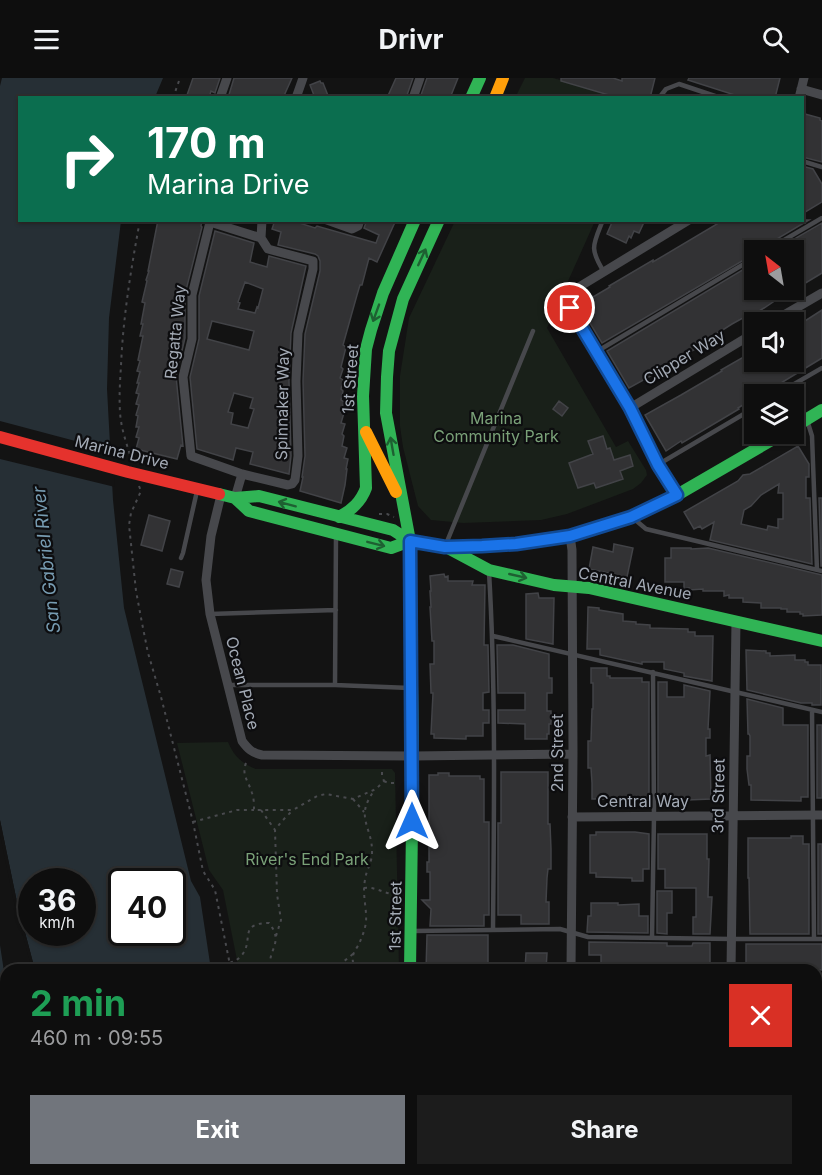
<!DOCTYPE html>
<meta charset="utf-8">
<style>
body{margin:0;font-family:Inter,sans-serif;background:#1c1c1c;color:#f1f3f6;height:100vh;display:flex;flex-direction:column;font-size:22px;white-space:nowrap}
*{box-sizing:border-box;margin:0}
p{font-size:20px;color:#9b9c9e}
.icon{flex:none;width:33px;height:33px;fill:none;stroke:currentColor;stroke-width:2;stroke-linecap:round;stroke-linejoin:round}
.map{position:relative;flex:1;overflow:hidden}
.drawer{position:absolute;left:0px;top:886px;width:822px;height:212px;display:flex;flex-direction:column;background:#0e0e0e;border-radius:18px 18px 0 0;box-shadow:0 2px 4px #0004,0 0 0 2px #2e2e2e}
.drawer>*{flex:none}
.hud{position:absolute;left:18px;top:18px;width:786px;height:126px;border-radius:0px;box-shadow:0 2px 4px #0004,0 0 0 2px #2e2e2e;background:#0b6e4f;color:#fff;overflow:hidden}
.needle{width:39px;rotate:329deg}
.tools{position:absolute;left:744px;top:162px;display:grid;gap:12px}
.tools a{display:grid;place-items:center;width:60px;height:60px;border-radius:0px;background:#0e0e0e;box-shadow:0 2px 4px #0004,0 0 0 2px #2e2e2e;font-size:30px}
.speed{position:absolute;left:18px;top:790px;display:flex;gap:12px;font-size:30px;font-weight:700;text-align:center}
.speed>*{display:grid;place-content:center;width:78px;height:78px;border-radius:50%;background:#0e0e0e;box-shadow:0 2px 4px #0004,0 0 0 2px #2e2e2e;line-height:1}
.speed small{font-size:15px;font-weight:400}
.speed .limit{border:3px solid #111;border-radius:9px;background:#fff;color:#111}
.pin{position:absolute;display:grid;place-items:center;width:51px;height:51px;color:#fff;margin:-26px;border:3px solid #fff;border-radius:50%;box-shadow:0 2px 6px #0007}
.me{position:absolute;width:66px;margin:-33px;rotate:0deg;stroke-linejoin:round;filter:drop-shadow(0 0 4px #0008)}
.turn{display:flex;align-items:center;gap:21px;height:126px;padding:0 30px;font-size:27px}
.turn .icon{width:78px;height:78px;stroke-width:2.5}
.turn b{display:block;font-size:42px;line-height:51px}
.round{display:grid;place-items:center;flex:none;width:63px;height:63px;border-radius:0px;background:#1c1c1c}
.summary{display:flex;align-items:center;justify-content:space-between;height:102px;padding:0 30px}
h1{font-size:36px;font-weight:700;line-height:45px;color:#1e9e55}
.cta{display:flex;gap:12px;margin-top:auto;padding:12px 30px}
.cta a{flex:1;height:69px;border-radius:0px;background:#71757c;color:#fff;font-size:24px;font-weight:700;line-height:69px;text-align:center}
.cta a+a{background:#1c1c1c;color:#f1f3f6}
header{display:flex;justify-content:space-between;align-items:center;height:78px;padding:0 30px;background:#0e0e0e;font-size:27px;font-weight:700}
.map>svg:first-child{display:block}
.green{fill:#192019}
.water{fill:#262f35;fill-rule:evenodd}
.pier{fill:#131313}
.building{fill:#323234;stroke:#424347;stroke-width:1.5;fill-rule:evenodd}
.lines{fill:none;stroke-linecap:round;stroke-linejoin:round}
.path{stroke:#494a4e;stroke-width:2;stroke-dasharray:3 4.5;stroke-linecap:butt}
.lane{stroke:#47484c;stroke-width:4.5}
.street{stroke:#47484c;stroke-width:9}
.fast{stroke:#30b455;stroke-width:12}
.slow{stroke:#ff9f0a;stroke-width:12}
.jam{stroke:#e5322d;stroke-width:12}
.oneway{stroke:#1e6032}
.route-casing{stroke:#114b97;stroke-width:15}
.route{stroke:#1a73e8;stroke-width:10}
.labels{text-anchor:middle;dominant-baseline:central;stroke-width:4.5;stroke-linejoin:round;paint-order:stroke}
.street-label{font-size:16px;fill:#a3aab5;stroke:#0d0d0f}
.park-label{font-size:16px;fill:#7aa178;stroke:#0d0d0f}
.water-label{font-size:18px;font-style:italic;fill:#779cb2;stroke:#0d0d0f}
</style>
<header><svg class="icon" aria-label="menu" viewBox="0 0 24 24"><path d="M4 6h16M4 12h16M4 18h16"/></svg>Drivr<svg class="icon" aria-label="search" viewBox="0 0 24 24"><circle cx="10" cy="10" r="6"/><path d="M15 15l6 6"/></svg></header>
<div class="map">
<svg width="822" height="1097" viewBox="0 0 822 1097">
<rect width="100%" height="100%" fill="#131313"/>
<path class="green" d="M525 0H553L618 19 515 20Z
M455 143H595L547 250 616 369 628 363 646 392 647 397 641 405 633 411 567 436 541 442 463 445 431 442 418 428 403 369 400 348V298L409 240Z
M228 664C234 678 241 685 256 691H392L395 695 399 892H239L223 812 209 792 177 665Z"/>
<path class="water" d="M2 0H163L155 19 20 20V142L121 143 109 240 107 311 113 422 124 530 191 803 200 819 211 892H35L17 824 0 742V8ZM32 804H82V855H32ZM122 804H172V855H122Z
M0 867 6 907V1092H13L14 1097H0Z
M53 1092H236V1097H53Z"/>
<path class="pier" d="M0 343 113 373 115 409 0 381Z
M0 742 17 824 35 892H32L14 825 0 757Z"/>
<path class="building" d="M193 0H220L215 15 211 13 209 20H186Z
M234 0H292L283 20H228Z
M396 0H413L406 20H387Z
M427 0H458L450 20H420Z
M561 0H613L622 3V0H655L650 20H619L561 3Z
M689 0H780L775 20H744L688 2Z
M320 3 321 5H323L329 20H315L310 7Z
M805 36 820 40V42L822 43V84L802 79V45Z
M802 88 813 91 822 106V124L802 136Z
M158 142H202L201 148 202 149 185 216V260L176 298 183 368 181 367 177 381 136 371 139 360 136 359 139 349H136L138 338 136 337 139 327 136 326 139 316 136 315 139 305H137L140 294 137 293 140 283 138 282 143 258H140L143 246H141L145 225 142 224 147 203 146 202 149 193H148Z
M275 142H290L315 150 317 148 376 165 379 157 364 150 367 142H396L377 184 369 180 362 207H360L357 217 343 267 346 269 341 289 343 291 340 300 343 302 341 311 343 313 341 322 344 324 341 334 344 335 341 345 345 346 342 356 344 358 342 368 347 370 344 380 348 381 346 391H347L345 407 341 425 300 413 303 399H302L305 378 303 303 305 256 320 193V183L318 178 315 176 278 167 281 154 272 151Z
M613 142H645L639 155 634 153 631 160 629 158 626 165 607 156Z
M714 142H809L765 168 763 172H754V176L602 265 579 227 592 218 593 219 610 209 609 208 653 182V184L717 146Z
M822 145V195L794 212V172H775Z
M215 153 254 165 250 184 267 189 269 178 306 188 291 255 289 303 291 378 289 396 250 386 253 374 236 370 233 382 197 371 190 299 199 261V218ZM245 204 263 211 258 230 257 229 255 235 238 231 240 225 238 224ZM212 243 254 253 249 272 207 261ZM234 315 253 320 250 330 254 331 248 350 231 346 233 335 228 334Z
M754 185V212H790L778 219 779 220 764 230 751 238 750 236 732 246 702 265 703 267 690 274V273L657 292 658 294 629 310 607 273Z
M822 232V280L763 316H747L751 322 738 330 739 331 682 365 681 363 666 373 645 337 681 317 722 293 721 292 754 273V284H794V250Z
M559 323 568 330 562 338 553 331Z
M603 358 607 371 610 370 614 382 630 377 633 388 620 393 623 401 596 410 594 405 578 410 569 385 593 376 588 363Z
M798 368 809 386V399H806V420H810L812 486 710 462 714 444 702 451 700 448 694 451 684 434 738 403 743 397 750 396ZM779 406 778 415H783V441H778V450L768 448 767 452 741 446 744 432 751 428 761 417Z
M819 420H822V488H821Z
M149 437 170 443 162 473 141 467Z
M614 466 633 470 627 499 589 491 593 469 613 474Z
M671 470H691V471L708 470 822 497V537L803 538V536H800V534H787V531H781V530H761V525L743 524V520H729V517L724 518V513H703V511L689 512V510L684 511V504H665V480H671Z
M171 491 183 494 179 509 167 506Z
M444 496 445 499 448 498V503H473L472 507H485L484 567H488L489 614 483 615V632H489V645H483V658H466V661L434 660V656H431L433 615H431L430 586H434V563H432L430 529H431L430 513H431L430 498Z
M538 515 539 520H554L553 566 526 561V516Z
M588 529 599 530V532L623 536V543L636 544V546L650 547V550L688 551V554H695V558H713L712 603 684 598V595L664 591V584H642V586L600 577V571H587Z
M497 567H513L549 576V600H552V615H547V633H551V646H549V656H547V661H525V646L498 645V632H525V615H498Z
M746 572 766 573V575H770V578L795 577V582H805V584H808V587H821V627H812V625H801L747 612Z
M591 590H607V598H610V600H642V604H649V720H642V721H592V705L591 690H588V663H591L592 631H593V605H591Z
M658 604H667V619H684V607L710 613 708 651H710V660H706V678L710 677 711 721 687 722 658 720Z
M747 621 783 630V647H808V719H801V723L751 722V707H749L747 691V678H750V658L749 656H748Z
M817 647H822V720H817Z
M501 694H548V746H550L551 771V791H548L547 800 546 824H549V846H521V837H498V745H501Z
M438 695H449V698H480V701H484V744H489V837H484V848H430L431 831 422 822H430V794H427V784H429V697H438Z
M596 754H635L649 756V791H643V803H632V800L596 799V795H590V757H596Z
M658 756H707V781H709L708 819H712L710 856H693V839H696V810H665V791H658Z
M791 758H803V766H809V856H750L749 800H748V760H791Z
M818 766H822V856H818Z
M657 813H672V835H667V856L657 855Z
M591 825H618V827L639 826V838H648V855L587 854 588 838H591Z
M427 857H488V892H426Z
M589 864 667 865V868H692L693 865H710V892H601V877H589Z
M746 866H822V892H746Z
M526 875H547L546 892H525Z"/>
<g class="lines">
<path class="path" d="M173 20 180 0
M132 383C127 367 121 351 120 334 119 319 120 303 121 288 123 239 131 191 140 142
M139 408 141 413 131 435 129 447 136 513 142 545 148 575 161 619 193 744 203 793 215 812 231 892
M379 436H387L394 439
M246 685C241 697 249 704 252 715 254 720 254 727 254 732H293L317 718 326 716 353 721 376 711 384 703 382 697V690
M384 703 388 705H397
M353 721 364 734
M261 732 275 752
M193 744 237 732H254
M364 810C375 808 383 816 396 816
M276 858 281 842 277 816 275 752 282 743 292 733
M230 885C235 883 239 881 242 877 254 862 238 845 269 845 286 866 264 874 272 892
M333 892 353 876
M355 892C354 888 352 883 353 879 353 874 357 870 359 866 362 859 365 852 366 844 367 830 362 816 365 802 366 792 372 785 372 775 373 749 354 740 374 713
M265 1092V1097"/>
<path class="lane" d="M659 20 666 11 679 6 721 20
M802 83 822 89
M603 142C593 167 589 170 604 194
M767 172 822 140
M596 274 754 180
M777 316 822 290
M807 342 812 358 817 492
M659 386 754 330
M633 440 646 451 822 493
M446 466 533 253
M181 480 183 475 197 413
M489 494C496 613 494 732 493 851
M210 536 336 532
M493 558 822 634
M228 607H335L336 456
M335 607 410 610
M812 632 814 861
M412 853 560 851 588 859 732 861H822
M652 860 654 738 653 594"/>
<path class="street" d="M801 11 822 17
M220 20 227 0
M296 20 303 0
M413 20 420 0
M799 20 804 0
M327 142 352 151 358 148 360 142
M210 144 261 160 268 171 313 183V191L298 255 296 303 298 378 295 402 292 406 288 407 242 396 191 378 183 299 192 261V217Z
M261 160 262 142
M772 244 822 215
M630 330 754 255
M221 417 211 458 206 502 210 536 242 663C248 671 252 675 262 677L413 678 573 676
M677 417 658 387 630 330 572 236C568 225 570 217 579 209L689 142
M235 420 242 396
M570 458 572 472 573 676 571 892
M572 739 822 737
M731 892 736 543"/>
<path class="fast" d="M471 20 480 0
M794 349 822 332
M219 416 235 420 259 418 393 452 410 463 445 469 516 466 570 458 631 439 677 417 782 356
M235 420 249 433 391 470 410 463
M339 439C352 432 361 424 366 410L363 318 366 271 371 252 383 215 415 142
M446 469 489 492 554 507 589 510 822 563
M410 892 413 678 410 463 386 335 387 299 389 273 403 221 439 142
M816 942H822"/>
<path class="slow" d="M495 20 503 0
M366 354 396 414"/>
<path class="jam" d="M0 359 128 394 219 416"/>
</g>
<defs><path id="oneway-shaft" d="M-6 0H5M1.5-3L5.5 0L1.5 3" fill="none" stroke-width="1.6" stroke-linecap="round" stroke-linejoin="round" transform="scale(1.5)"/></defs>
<g class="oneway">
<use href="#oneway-shaft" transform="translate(422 179) rotate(-65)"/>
<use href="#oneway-shaft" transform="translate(376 235) rotate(110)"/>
<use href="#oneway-shaft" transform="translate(392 368) rotate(-100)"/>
<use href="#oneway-shaft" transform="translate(287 426) rotate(-165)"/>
<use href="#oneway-shaft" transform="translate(376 466) rotate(14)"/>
<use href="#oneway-shaft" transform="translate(518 498) rotate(13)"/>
</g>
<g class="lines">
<g class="route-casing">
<path id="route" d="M412 743 410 463 445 469 482 468 516 466 570 458 631 439 677 417 658 387 630 330 570 230"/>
</g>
<use href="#route" class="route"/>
</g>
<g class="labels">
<g class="street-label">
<text transform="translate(175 254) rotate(-84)">Regatta Way</text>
<text transform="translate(684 279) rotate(-31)">Clipper Way</text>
<text transform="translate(350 301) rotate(-86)">1st Street</text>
<text transform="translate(282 326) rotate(-89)">Spinnaker Way</text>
<text transform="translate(122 374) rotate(14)">Marina Drive</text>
<text transform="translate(635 505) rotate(11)">Central Avenue</text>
<text transform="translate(243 605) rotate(76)">Ocean Place</text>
<text transform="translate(557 675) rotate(-90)">2nd Street</text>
<text transform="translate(718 718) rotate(-89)">3rd Street</text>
<text x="643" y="723">Central Way</text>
<text transform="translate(395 838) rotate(-89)">1st Street</text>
</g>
<g class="park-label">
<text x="496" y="340">Marina<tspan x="496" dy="18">Community Park</tspan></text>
<text x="307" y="781">River's End Park</text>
</g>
<g class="water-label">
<text transform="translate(46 482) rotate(-96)">San Gabriel River</text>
</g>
</g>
</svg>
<div class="tools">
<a><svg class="needle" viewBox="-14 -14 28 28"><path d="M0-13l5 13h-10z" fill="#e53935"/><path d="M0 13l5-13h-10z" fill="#9b9c9e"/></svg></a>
<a><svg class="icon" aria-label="sound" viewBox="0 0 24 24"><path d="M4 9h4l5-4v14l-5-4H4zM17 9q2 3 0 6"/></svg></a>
<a><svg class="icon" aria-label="layers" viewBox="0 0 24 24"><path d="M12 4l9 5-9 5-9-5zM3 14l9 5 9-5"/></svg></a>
</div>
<div class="speed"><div>36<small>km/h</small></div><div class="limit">40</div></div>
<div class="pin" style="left:570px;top:230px;background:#d93025"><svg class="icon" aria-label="arrive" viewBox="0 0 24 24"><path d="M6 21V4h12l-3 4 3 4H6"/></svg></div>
<svg class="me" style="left:412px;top:743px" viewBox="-20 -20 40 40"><path d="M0-17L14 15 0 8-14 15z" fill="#1a73e8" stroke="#fff" stroke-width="4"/></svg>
<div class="hud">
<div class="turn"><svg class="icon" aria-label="right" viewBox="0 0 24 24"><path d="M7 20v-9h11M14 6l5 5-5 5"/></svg><div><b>170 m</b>Marina Drive</div></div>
</div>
<section class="drawer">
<div class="summary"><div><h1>2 min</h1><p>460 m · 09:55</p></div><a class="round" style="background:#d93025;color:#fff"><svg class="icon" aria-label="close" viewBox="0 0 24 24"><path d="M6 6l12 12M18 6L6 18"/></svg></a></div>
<div class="cta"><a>Exit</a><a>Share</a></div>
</section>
</div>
